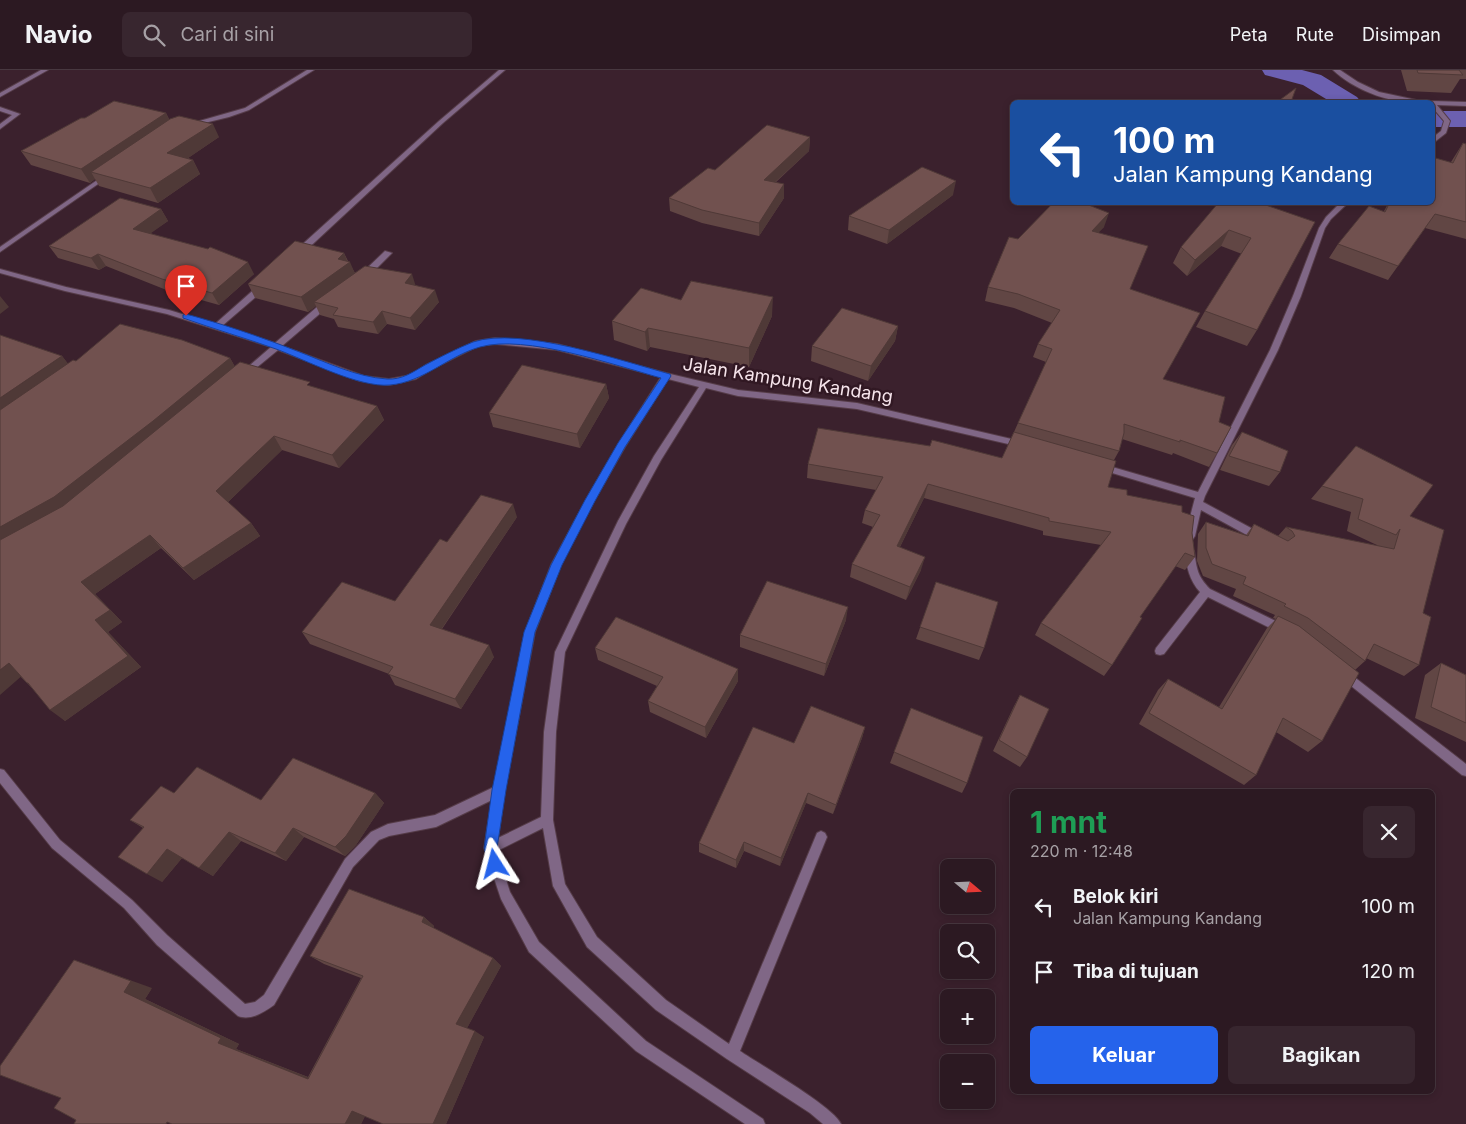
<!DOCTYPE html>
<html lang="id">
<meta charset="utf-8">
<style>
body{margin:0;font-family:Inter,sans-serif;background:#38262f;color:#f1f3f6;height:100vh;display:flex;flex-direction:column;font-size:19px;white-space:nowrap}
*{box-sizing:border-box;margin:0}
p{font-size:16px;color:#a6a0a5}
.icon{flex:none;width:28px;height:28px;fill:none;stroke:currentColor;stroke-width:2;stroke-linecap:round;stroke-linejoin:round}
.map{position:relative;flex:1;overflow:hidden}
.panel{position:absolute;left:1010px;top:719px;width:425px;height:305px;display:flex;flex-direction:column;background:#2c1922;border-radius:8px;box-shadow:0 2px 8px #0003,0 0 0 1px #483840}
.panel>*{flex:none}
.guide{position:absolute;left:1010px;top:30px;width:425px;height:105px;border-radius:8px;box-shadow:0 2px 8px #0003,0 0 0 1px #483840;background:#1a4fa0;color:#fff;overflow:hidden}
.needle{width:32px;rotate:109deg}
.fabs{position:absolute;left:940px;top:789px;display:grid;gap:10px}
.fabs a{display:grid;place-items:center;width:55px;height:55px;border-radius:8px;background:#2c1922;box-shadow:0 2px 8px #0003,0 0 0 1px #483840;font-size:25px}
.pin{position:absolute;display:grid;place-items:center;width:42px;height:42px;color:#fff;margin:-51px -21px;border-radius:50% 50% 50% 0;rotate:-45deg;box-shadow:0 0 5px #0007}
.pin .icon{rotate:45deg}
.me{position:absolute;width:55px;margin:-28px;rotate:351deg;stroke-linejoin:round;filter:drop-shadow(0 0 4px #0008)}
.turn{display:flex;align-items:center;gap:18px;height:105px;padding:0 20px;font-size:22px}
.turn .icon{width:65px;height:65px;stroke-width:2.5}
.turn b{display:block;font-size:35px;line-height:42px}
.round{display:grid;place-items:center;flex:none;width:52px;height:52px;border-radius:8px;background:#38262f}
.overview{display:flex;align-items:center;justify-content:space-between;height:85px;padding:0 20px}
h1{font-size:30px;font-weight:700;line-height:38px;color:#1e9e55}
.primary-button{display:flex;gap:10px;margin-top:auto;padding:10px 20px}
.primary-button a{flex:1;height:58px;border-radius:8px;background:#2563eb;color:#fff;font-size:20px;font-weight:700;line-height:58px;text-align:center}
.primary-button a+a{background:#38262f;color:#f1f3f6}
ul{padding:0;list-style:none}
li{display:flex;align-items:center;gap:15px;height:65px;padding:0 20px}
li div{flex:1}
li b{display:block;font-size:19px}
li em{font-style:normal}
header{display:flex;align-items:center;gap:30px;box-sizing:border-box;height:70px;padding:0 25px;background:#2c1922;border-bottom:1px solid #483840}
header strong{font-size:24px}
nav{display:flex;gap:28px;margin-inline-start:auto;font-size:18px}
.search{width:350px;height:45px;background:#38262f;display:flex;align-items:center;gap:12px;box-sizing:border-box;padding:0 18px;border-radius:8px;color:#a6a0a5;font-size:19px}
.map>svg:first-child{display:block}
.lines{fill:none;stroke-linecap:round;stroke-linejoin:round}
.canal{fill:#6c60b1;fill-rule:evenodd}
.minor-casing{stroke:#553c48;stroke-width:2}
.minor{fill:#806786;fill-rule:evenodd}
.wall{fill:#614644}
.shaded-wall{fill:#4f3937}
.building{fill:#71514f;stroke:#4f3937}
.route{fill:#2563eb;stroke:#184099}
.labels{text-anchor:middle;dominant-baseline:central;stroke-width:5;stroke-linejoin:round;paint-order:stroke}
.street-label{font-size:18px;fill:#f6e4eb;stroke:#311823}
</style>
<header>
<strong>Navio</strong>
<div class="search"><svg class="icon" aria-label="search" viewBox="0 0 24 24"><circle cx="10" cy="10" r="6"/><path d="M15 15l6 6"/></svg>Cari di sini</div>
<nav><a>Peta</a><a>Rute</a><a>Disimpan</a></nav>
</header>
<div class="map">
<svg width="1466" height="1054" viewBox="0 0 1466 1054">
<rect width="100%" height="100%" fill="#3b212d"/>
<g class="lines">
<path class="canal" d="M1262 0H1302L1321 5 1357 27 1361 32H1331L1303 15 1265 5Z
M1432 41H1466V57H1432Z"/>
<g class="minor-casing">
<path id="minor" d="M41 0H48L0 27V23Z
M307 0H314L249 40 229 47 192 56 189 54 245 38Z
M499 0H505L443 53 301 185H295V181L439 51Z
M1333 0H1340L1358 12 1379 22 1426 32C1395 36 1355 21 1333 0Z
M1429 32 1432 31 1466 32V36L1437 35 1450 51 1446 63 1432 74V68L1441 61 1444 51 1432 37V32Z
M0 37 20 44 0 59V54L12 45 0 41Z
M106 104 111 105 0 182V177Z
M1341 132H1349L1331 149 1325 158 1301 226 1278 280 1205 426 1203 432 1262 464 1264 467 1259 471 1256 470 1201 440 1195 466 1193 469H1187L1185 466 1195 428 1099 399 1098 397 1102 394 1198 422 1270 280 1293 226 1319 158 1326 147Z
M385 181 392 183 368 207H362V203Z
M0 199 66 217 169 240 215 254 259 215H265V219L222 256 275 273 324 231H330V235L282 276 364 306 389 309 411 305 426 295 476 271 495 268 557 274 666 303 738 320 857 333 1024 372 1025 374 1021 377 857 339 738 326 706 318 661 390 626 454 565 582 556 662 553 750 565 814 597 867 666 930 729 974 817 763 821 761 825 763 827 767 740 981C759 994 834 1037 841 1054H823L810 1043 727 989 656 940 587 877 553 816 543 758 497 781 510 822 539 872 646 971 763 1049 765 1054H745L636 981 529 882 501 829 484 778 492 730 436 757 389 766 379 770 353 797 274 935C264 942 251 951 238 946L157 875 124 838 52 778 0 713V699L4 700 60 770 132 830 167 865 245 934 255 932 264 925 345 789 371 762 388 754 435 745 494 717 525 562 551 495 587 428 619 373 661 307 557 280 495 274 478 276 432 299 416 309 389 315 360 311 278 280 245 307 241 304 242 302 271 277 167 244 65 221 0 203ZM668 309 699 317 654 386 618 451 555 582 544 662 541 747 498 768 505 720 535 562 561 495 594 431 625 377Z
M1189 477 1194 481C1197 499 1197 506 1210 519L1288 557 1289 560 1288 563 1284 564 1280 563 1208 527 1164 584 1160 585 1156 584 1155 581 1156 578 1200 522C1189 510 1187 497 1184 481Z
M1344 599 1466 694V706L1462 705 1340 607 1339 604 1340 601Z"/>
</g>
<use href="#minor" class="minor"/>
</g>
<path class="wall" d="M1401 0H1466V9H1460L1451 23 1407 21Z
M166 43 169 49 219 67 188 88 193 90 200 104 158 133 99 116 95 109 90 113 31 95 21 81 85 48Z
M810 67 809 81 775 113 784 114V128L759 166 702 153 670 141 669 128 715 100Z
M1463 73 1466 74V169L1425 158 1388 210 1329 188 1338 174 1384 141 1389 132H1432L1451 92Z
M953 125 887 174 848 160 849 146Z
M1267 136 1257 260 1247 276 1196 257 1205 241 1242 184 1221 176 1187 206 1173 193 1181 177Z
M161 139 168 151 150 163 254 204 219 235 169 221 106 196 99 200 58 188 49 176Z
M1104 157 1098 162 1130 219 1200 243 1163 309 1219 352 1217 383 1209 397 1173 383 1172 385 1122 369 1119 381 1114 390 1108 417 1127 425 1182 442 1192 463 1195 487 1185 500 1175 496 1140 547 1112 595 1104 606 1035 565 1041 553 1101 475 1043 465V461L924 428 900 477 921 500 906 530 850 507 852 494 873 457 862 453 865 440 876 420 807 408 808 394 1002 388 1014 362 1018 353 1046 292 1033 287 1038 274 1052 253 1014 238 985 231 988 217 1018 169Z
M344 183 348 191 355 203 416 215 439 232 415 260 387 254 378 264 338 257 334 249 320 245 316 236 308 242 255 228 248 214Z
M681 230 772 246 749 297 650 277 647 281 614 270 612 251Z
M898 256 895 271 868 311 811 291 812 276Z
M62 286 68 294 76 291 230 288 235 297 312 317 377 336 384 350 339 398 282 380 228 432 251 453 260 466 194 510 161 478 95 524 122 552 108 562 141 597 65 651 21 607Z
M606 314 609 328 580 378 493 357 489 343Z
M1242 362 1280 402 1269 416 1220 400 1232 375Z
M1356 376 1410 446 1423 543 1419 595 1404 606 1366 588 1365 591 1355 600 1322 671 1308 682 1276 662 1256 705 1244 715 1139 654 1158 620 1168 609 1219 637 1267 558 1276 549 1273 548 1275 545 1233 526 1236 519 1203 506 1197 491 1198 464 1206 452 1246 465 1254 454 1278 466 1286 457 1379 476 1347 461 1351 442 1311 429Z
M517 447 442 559 494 587 461 639 395 615 389 604 310 574 302 562 395 531 447 472Z
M936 512 984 578 979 590 916 569Z
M846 550 824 606 740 577V565Z
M595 578 738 611 706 668 650 642 648 631 657 616 598 590Z
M1441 593 1466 605V672L1415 648 1425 605Z
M1020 625 1027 687 1020 697 993 681 1014 636Z
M911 638 967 713 962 723 890 693Z
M865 657 862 668 833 744 806 733 780 796 744 781 736 798 699 782V773L794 673Z
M174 723 261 730 375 723 384 733 356 775 345 786 304 767 286 791 241 771 213 806 182 788 162 812 143 758 130 750Z
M424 847 434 856 433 858 493 888 501 896 467 958 484 967 446 1054H383L365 1046 361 1054 76 1050 54 1038 152 918 145 929 239 974 236 979 308 1007 361 908 324 894 310 886Z"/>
<path class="shaded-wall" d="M166 43 173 57 91 102 95 109 90 113 81 99Z
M213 54 219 67 175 97 167 83Z
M810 67 809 81 763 123 764 110Z
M193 90 200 104 158 133 150 118Z
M956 111 953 125 887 174 889 160Z
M784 114V128L759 166V153Z
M1261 132H1271L1252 149Z
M161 139 168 151 140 171 133 159Z
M1109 143 1104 157 1087 175 1092 161Z
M1229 160 1221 176 1187 206 1195 190Z
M344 183 348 193 350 192 356 206 314 232 316 236 308 242 301 227Z
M98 184 106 196 99 200 91 188Z
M248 192 254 204 219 235 212 223Z
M412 204 416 217 405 213Z
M435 220 439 232 415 260 410 248Z
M0 226 9 237 0 244Z
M773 227 772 246 749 297V278Z
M382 241 387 254 378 264 373 252Z
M898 256 895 271 868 311 871 296Z
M648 258 650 277 647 281 645 262Z
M62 286 73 300 0 351V328Z
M230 288 238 302 67 440 0 478V457Z
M606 314 609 328 580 378 577 364Z
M377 336 384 350 339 398 332 385Z
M274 366 282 380 225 435 216 421Z
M928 414 924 428 894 489 897 476Z
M513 434 517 447 436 567 430 555Z
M251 453 260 466 194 510 183 498Z
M150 465 161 478 95 524 122 552 108 562 141 597 65 651 50 640 81 512Z
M925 487 921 500 906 530 910 517Z
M848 537 846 550 824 606 826 594Z
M489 575 494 587 461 639 455 629Z
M9 593 24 604 0 625V600Z
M738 599V611L706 668 705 657Z
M865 657 862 668 833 744 836 735Z
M375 723 384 733 356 775 345 786 335 777Z
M808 723 806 733 780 796 781 788Z
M293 758 304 767 286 791 275 783Z
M229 762 241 771 213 806 199 798Z
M744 772V781L736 798V790Z
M167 779 182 788 162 812 147 804Z
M424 847 434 856 432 861 422 852Z
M493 888 501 896 466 960 456 954Z
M74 890 152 918 145 929 239 974 236 979 323 1013 308 1009 218 973 124 922Z
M475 961 484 967 446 1054H433Z
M352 1041 366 1044 361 1054H345Z"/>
<path class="building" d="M1417 0H1459L1463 5 1418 3Z
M1296 18 1291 32H1277Z
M114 31 166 43 81 99 21 81 81 48H85Z
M179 46 213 54 167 83 193 90 150 118 91 102 170 49Z
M767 55 810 67 764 110 784 114 759 153 702 140 669 128 708 98 715 100Z
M1463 73 1466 74V152L1435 144 1398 196 1338 174 1369 136 1385 142 1390 132H1432V87L1453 93Z
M922 97 956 111 889 160 849 146Z
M120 128 161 139 133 159 208 179 210 177 248 192 212 223 162 209 98 184 91 188 49 176Z
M1054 132H1081L1109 143 1092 161 1148 176 1130 219 1200 243 1163 309 1225 327 1219 352 1231 357 1217 383 1180 370V372L1124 354V363L1119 381 1018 353 1052 279 1038 274 1060 240 1018 224 988 217 1009 167 1018 169Z
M1219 132H1261L1260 133 1315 152 1257 260 1205 241 1251 168 1229 160 1195 190 1181 177Z
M295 171 344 183 338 189 350 192 301 227 248 214Z
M365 196 412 204 405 213 435 220 410 248 382 241 373 252 333 245 338 238 314 232Z
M691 211 773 227 749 278 648 258 645 262 612 251 641 218 681 230Z
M842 238 898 256 871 296 812 276Z
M120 254 182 270 230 288 153 351 54 427 0 457V340L73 290 76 291Z
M0 265 62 286 0 328Z
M240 292 310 312 307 315 377 336 332 385 274 366 216 421 251 453 183 498 150 465 81 512 110 540 95 550 128 586 50 640 28 613H27L9 593 0 600V470L63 436Z
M522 295 606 314 577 364 489 343Z
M818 358 930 376 932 370 1002 388 1014 362 1116 391 1108 417 1127 420V425L1182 436V442L1194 446 1192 463 1195 487 1185 483 1140 547 1142 548 1112 595 1041 553 1111 462 1049 451V448L928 414 897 476 925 487 910 517 852 494 880 445 865 440 883 407 808 394Z
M1242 362 1288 381 1280 402 1229 386Z
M1356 376 1433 415 1410 446 1444 460 1423 543 1431 547 1419 595 1374 574 1365 591 1308 548 1284 536 1286 534 1243 514 1246 507 1212 494 1206 478V452L1248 466 1254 454 1288 471 1295 466 1292 461 1286 457 1394 479 1400 459 1396 465 1358 449 1363 429 1322 416Z
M481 425 513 434 430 555 489 575 455 629 388 604 393 597 302 562 342 512 395 531 440 469 447 472Z
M767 511 848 537 826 594 740 565Z
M936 512 998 532 984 578 920 557Z
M1278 546 1299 556 1359 603 1322 671 1283 648 1256 705 1149 643 1168 609 1222 639Z
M616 547 738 599 705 657 648 631 663 607 595 578Z
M1441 593 1466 605V653L1431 637Z
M1020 625 1049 639 1027 687 999 670Z
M811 636 865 657 836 735 808 723 781 788 744 772 736 790 699 773 753 657 794 673Z
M911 638 983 667 967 713 894 682Z
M293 688 375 723 346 766 335 777 293 758 275 783 229 762 199 798 167 779 147 804 118 787 144 757 130 750 161 716 174 723 197 697 261 730Z
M349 819 424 847 422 852 493 888 456 954 475 961 433 1054H383L352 1041 345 1054H172L167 1052 166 1054H74L76 1050 54 1038 61 1028 0 1005V996L74 890 131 911 124 922 221 968 218 973 308 1009 363 906 310 886Z"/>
<path class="route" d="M186 244C223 254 261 267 297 281 326 292 356 307 387 309 402 310 413 302 425 295 440 287 458 278 473 272 520 256 622 291 670 304L671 306 625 377 595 431 562 495 535 562 506 720 497 778 502 794 500 799 495 801 490 799 484 778 492 720 524 562 551 495 585 430 618 373 661 308C614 295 525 264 480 277 448 286 424 312 390 315 359 318 306 290 276 279 245 268 214 259 183 248V245Z"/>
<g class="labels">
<g class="street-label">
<text transform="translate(788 310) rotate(9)">Jalan Kampung Kandang</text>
</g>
</g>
</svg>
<div class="fabs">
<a><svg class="needle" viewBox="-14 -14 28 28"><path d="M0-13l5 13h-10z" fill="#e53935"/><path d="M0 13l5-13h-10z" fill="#a6a0a5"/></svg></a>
<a><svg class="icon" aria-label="search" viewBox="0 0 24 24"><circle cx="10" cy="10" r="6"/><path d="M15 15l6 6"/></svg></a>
<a>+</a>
<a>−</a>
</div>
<div class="pin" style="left:186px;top:246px;background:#d93025"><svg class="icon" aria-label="arrive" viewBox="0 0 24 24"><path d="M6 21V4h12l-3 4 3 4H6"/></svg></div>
<svg class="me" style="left:495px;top:794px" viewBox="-20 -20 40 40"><path d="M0-17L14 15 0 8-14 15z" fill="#2563eb" stroke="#fff" stroke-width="4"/></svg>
<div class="guide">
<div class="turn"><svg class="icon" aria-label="left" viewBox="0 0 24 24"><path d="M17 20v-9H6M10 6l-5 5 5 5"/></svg><div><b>100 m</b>Jalan Kampung Kandang</div></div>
</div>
<section class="panel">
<div class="overview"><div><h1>1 mnt</h1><p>220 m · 12:48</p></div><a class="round"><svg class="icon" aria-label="close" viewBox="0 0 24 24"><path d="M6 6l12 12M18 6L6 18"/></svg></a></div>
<ul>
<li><svg class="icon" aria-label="left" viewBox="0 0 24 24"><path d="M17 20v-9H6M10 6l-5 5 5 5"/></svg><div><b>Belok kiri</b><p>Jalan Kampung Kandang</p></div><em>100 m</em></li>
<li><svg class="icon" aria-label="arrive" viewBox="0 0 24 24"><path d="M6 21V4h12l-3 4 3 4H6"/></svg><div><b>Tiba di tujuan</b></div><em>120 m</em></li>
</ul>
<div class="primary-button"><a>Keluar</a><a>Bagikan</a></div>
</section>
</div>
